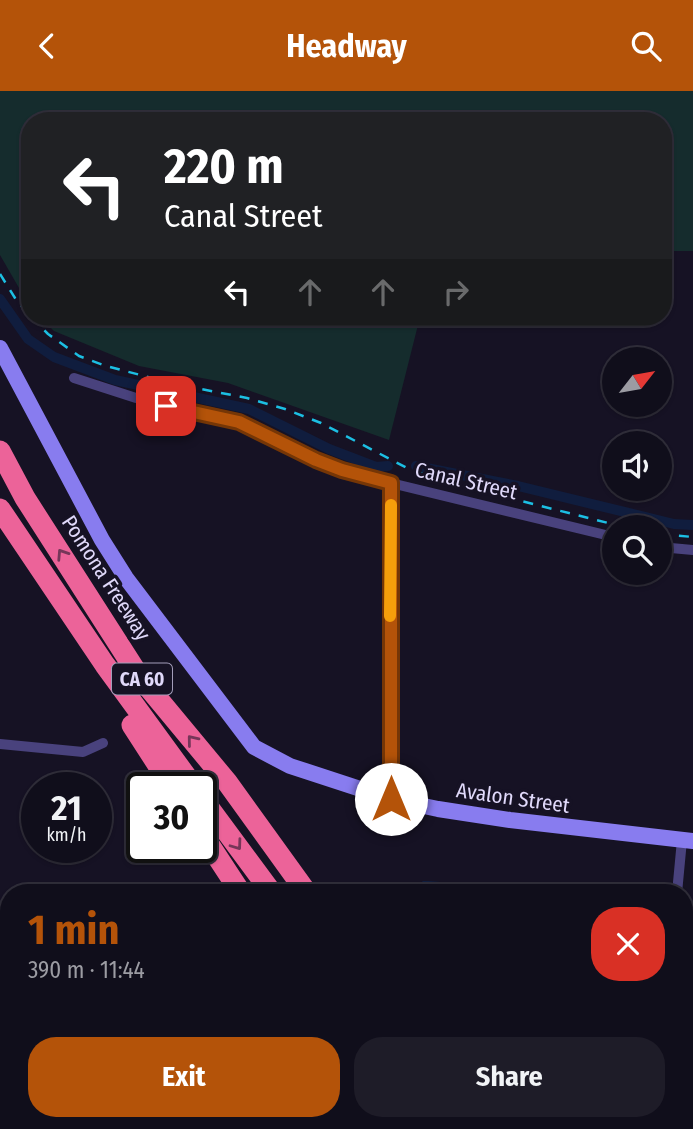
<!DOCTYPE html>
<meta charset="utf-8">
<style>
body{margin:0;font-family:"Fira Sans Condensed",sans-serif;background:#1e1c28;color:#f1f3f6;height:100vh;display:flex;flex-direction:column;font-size:26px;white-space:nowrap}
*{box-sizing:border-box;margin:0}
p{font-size:23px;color:#9c9ca3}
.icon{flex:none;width:38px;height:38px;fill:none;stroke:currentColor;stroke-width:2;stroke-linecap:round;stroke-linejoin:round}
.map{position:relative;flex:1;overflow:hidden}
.panel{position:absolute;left:0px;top:793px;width:693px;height:247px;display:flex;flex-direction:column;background:#100e1b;border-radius:28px 28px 0 0;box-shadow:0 2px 5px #0004,0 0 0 2px #302e3a}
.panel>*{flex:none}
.guide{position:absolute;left:21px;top:21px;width:651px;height:214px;border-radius:28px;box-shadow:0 2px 5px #0004,0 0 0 2px #302e3a;background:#202124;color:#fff;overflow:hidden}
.needle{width:46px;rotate:59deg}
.fabs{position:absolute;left:602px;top:256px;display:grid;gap:14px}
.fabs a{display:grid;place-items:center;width:70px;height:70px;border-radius:50%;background:#100e1b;box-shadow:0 2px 5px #0004,0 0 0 2px #302e3a;font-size:35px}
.speed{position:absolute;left:21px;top:681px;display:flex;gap:14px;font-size:35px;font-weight:700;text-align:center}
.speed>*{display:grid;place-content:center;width:91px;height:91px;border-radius:50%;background:#100e1b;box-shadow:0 2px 5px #0004,0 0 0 2px #302e3a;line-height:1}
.speed small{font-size:18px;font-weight:400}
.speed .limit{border:4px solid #111;border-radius:10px;background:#fff;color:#111}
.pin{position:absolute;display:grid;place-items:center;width:60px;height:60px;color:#fff;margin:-30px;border-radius:14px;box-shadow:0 4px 10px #0006}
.me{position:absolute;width:77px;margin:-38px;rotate:0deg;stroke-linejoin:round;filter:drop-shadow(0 0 5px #0008)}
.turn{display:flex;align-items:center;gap:24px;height:147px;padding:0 28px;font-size:32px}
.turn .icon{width:91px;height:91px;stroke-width:2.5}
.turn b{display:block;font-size:49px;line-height:60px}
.lanes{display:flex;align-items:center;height:66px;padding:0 28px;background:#0003;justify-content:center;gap:35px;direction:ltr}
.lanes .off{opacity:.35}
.round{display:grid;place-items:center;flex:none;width:74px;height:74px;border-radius:28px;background:#1e1c28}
.overview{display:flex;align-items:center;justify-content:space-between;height:119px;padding:0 28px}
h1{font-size:42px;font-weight:700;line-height:52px;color:#b45309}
.action{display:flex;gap:14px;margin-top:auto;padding:14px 28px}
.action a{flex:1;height:80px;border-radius:28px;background:#b45309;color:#fff;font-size:28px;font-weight:700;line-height:80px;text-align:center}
.action a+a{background:#1e1c28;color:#f1f3f6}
header{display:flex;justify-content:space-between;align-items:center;height:91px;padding:0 28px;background:#b45309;color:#fff;font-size:32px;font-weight:700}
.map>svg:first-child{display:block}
.green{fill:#152c2d}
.water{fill:#101d3e}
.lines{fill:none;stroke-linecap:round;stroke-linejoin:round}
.canal{stroke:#101d3e;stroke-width:10}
.street{stroke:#49427d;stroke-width:10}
.secondary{stroke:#887cef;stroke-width:16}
.highway{stroke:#ec6399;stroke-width:21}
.rail{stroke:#1cbfe3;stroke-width:2.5;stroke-dasharray:10 9;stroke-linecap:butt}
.oneway{stroke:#763659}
.route-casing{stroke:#753606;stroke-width:18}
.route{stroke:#b45309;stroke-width:12}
.slow{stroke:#f59e0b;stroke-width:12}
.labels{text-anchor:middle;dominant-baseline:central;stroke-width:7;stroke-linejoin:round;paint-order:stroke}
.shield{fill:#161224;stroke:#a39dba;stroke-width:2}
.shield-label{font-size:19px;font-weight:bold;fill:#e0d9fa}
.street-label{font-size:21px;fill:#e0d9fa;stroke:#161224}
</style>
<header><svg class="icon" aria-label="back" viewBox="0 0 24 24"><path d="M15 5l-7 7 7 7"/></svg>Headway<svg class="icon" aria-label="search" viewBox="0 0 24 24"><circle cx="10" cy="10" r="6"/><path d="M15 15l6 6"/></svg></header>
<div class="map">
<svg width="693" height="1038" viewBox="0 0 693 1038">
<rect width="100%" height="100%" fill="#161224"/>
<path class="green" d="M0 0H693V160H663V30H30V216L0 164Z
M40 226H420L389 349 228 292 139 275 54 240Z"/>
<path class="water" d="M423 790H429L551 801H407Z"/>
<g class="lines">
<path class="canal" d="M0 208 28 248 54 266 115 289 249 318 329 358 376 376 388 375
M416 375 518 395 674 433 693 434"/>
<path class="street" d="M74 287 136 307 239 331 316 369 366 386 614 446
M391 392V708
M660 456 693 459
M0 653 83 661 103 652
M677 802 682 749
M0 829 9 830
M684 853 693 854
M650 1038 651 1031"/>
<path class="secondary" d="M0 257 102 449 126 487 254 656 290 675 391 708 438 718 510 729 693 750
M0 1017 9 1018
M115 1031 176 1038"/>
<path class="highway" d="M0 360 25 407 139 585 227 691 307 802
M0 418 105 574 194 696
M132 634 172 696
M201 706 272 802
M201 741 241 802
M386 1031 391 1038
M439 1031 444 1038
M472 1031 477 1038
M531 1031 538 1038"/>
<path class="rail" d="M0 183 15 207 30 225
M31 226 48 243 79 265 106 275 175 293 247 307 285 318 321 332 407 377 446 391 624 436
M660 443 693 446"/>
</g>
<defs><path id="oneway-chevron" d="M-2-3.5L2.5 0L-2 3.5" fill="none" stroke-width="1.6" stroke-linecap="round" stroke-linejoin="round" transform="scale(1.75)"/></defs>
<g class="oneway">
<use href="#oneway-chevron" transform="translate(62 463) rotate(-123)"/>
<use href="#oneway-chevron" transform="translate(192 649) rotate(-129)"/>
<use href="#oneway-chevron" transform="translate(237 754) rotate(54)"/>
</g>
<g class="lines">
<g class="route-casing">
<path id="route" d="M166 315 239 331 316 369 342 379 391 392V708"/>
</g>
<use href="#route" class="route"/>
<path class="slow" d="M390 525 391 414"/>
</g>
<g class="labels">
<rect class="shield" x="112" y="572.5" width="60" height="31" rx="5"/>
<g class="shield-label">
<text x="142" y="588">CA 60</text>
</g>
<g class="street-label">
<text transform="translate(466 390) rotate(13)">Canal Street</text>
<text transform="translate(106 487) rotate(57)">Pomona Freeway</text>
<text transform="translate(513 707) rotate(8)">Avalon Street</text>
</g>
</g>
</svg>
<div class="fabs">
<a><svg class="needle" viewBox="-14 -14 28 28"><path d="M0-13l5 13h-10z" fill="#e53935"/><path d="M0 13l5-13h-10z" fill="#9c9ca3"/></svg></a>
<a><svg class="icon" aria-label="sound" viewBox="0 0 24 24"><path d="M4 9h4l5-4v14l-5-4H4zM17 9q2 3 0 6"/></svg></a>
<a><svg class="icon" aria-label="search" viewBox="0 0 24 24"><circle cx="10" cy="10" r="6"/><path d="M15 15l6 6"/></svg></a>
</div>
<div class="speed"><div>21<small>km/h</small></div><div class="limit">30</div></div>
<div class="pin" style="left:166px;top:315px;background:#d93025"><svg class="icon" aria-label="arrive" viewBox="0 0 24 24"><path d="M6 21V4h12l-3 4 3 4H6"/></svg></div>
<svg class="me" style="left:391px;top:708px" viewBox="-20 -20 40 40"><circle r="19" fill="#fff"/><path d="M0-13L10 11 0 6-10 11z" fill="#b45309"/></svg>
<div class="guide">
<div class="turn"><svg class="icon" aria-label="left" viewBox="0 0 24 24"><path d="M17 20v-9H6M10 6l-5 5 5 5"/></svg><div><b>220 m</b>Canal Street</div></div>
<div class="lanes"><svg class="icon" aria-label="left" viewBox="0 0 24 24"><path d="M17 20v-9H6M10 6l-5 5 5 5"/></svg><svg class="icon off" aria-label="ahead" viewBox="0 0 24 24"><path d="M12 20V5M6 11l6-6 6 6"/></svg><svg class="icon off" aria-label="ahead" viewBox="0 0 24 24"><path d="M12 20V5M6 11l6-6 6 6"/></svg><svg class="icon off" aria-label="right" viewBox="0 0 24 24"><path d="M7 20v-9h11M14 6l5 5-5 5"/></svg></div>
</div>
<section class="panel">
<div class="overview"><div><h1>1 min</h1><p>390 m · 11:44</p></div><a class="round" style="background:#d93025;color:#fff"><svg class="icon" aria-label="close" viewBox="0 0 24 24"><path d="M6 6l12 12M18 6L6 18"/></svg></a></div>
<div class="action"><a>Exit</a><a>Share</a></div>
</section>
</div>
